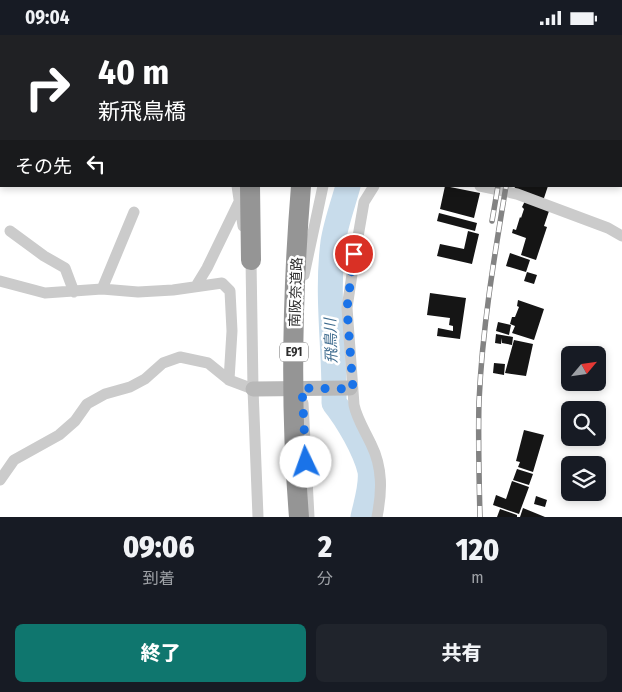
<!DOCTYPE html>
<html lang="ja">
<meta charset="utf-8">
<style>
body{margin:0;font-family:"Fira Sans Condensed","Noto Sans JP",sans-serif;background:#20242c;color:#f1f3f6;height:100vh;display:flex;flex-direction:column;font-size:19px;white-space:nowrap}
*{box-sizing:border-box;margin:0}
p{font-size:16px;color:#9ea1a6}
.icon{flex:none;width:28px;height:28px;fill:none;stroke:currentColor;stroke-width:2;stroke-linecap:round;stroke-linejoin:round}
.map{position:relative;height:482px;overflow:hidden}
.details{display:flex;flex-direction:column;background:#171b24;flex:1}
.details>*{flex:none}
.hud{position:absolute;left:0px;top:0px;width:622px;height:152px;box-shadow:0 2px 8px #0003;background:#202124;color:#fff;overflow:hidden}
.needle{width:32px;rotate:61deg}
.buttons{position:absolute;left:561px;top:311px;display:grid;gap:10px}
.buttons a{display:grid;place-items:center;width:45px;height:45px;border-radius:8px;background:#171b24;box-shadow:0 2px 8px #0003;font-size:25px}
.pin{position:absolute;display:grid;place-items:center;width:42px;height:42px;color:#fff;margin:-21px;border:2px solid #fff;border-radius:50%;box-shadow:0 1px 5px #0007}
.me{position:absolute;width:55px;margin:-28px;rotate:357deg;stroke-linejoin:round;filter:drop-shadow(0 0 4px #0008)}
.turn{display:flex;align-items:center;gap:18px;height:105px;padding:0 15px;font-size:22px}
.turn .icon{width:65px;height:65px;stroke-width:2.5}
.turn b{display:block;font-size:35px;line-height:42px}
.then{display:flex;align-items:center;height:48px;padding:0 15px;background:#0003;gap:10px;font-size:19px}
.eta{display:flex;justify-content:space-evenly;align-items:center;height:85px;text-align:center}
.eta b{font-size:30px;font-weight:800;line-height:35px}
.primary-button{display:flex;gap:10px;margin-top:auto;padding:10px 15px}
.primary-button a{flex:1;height:58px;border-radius:8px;background:#0f766e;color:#fff;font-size:20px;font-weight:800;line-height:58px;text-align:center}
.primary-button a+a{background:#20242c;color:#f1f3f6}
.status{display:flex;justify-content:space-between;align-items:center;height:35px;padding:0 25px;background:#171b24;direction:ltr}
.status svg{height:14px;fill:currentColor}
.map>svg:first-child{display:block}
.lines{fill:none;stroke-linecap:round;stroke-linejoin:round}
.stream{stroke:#c8dceb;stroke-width:4.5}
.river{stroke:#c8dceb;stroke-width:25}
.building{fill:#151515}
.street{stroke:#cbcbcb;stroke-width:11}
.secondary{stroke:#b8b8b8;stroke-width:15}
.highway{stroke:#959595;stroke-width:20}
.rail-casing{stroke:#838383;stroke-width:5.5}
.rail{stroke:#fff;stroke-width:4;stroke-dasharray:11;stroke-linecap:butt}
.highway-bridge{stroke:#959595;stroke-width:20}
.route{stroke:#1a73e8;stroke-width:9;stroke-dasharray:0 16.2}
.labels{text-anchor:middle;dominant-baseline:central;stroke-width:5;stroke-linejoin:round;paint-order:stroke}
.shield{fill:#fff;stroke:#6d6d6d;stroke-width:1}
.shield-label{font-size:12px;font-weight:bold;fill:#2e2e2e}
.street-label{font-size:14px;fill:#2e2e2e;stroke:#fff}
.water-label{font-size:15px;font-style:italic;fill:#3e6b8e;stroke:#fff}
</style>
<div class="status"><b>09:04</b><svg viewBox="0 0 49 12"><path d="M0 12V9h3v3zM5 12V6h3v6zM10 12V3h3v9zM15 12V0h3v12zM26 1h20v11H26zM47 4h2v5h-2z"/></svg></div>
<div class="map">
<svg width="622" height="482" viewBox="0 0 622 482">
<rect width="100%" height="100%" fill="#fff"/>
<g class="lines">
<path class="stream" d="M621 98 622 95
M621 112 622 115"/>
<path class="river" d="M419 1V0
M348 151C343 169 336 188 333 207 326 261 335 315 334 368 347 384 365 415 370 436 372 450 366 468 363 482"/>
</g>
<path class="building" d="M445 151 480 158 474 183 440 174Z
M515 151 534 152 548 151 543 166 514 156Z
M525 166 549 176 544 191 547 192 536 225 521 220 526 203 512 198 513 194 516 195 520 182 521 183 524 174 522 172Z
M439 178 477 188 475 196 437 186Z
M468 196 479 199 472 229 437 221 440 209 464 214Z
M510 218 530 225 526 237 506 231Z
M527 237 537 240 534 249 524 246Z
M430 258 466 263 460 304 437 301 438 293 453 296V291L449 290 450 283 427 280Z
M518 265 544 274 534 305 512 298 515 291 510 289 512 282H515L519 272 517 271Z
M498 287 511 290 509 300 496 296Z
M496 299 513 302 512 310 502 308V303L501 309 495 308Z
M514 305 533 309 526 341 505 338Z
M494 328 505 329 504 340 493 338Z
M524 395 544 400 533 437 518 432 520 427 516 426Z
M517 434 533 439 529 450 513 445Z
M512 446 529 452 519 479 493 470 496 460 506 464Z
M536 461 547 465 545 472 534 469Z
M523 473 545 482H520Z
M500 474 517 480V482H497Z"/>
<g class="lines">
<path class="street" d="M231 1 232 0
M380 1V0
M434 1 435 0
M237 151 243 191
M374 151 364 167 355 219 347 273 354 370C357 384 365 396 371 409 383 433 382 457 377 482
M480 151 517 159 608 193 622 201
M10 196 44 221 65 233 74 257
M251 225 253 354 258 482
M304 240 323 151
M0 246 45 258 102 254 138 257 173 255 222 248 230 256 232 296 229 345 253 354
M196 251 207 233 239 167
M102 254 134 177
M303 368 309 482
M0 445 14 425 59 400 75 386 87 369 105 359 130 352 145 344 163 328 180 322 208 328 229 345"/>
<path class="secondary" d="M253 354 350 353"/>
<path class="highway" d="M257 1V0
M321 1V0
M357 1V0
M250 151 251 225"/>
<g class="rail-casing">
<path id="rail" d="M523 1V0
M492 186 498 151
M480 482C479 444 478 406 479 367 482 295 494 223 506 151"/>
</g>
<use href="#rail" class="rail"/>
<path class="highway-bridge" d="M299 482C290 372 292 261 301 151"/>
</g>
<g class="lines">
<path class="route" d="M306 427 302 353 353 354 347 273 354 219"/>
</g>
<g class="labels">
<rect class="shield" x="280" y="307.5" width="28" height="19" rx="4"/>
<g class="shield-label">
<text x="294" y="317">E91</text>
</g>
<g class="street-label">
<text transform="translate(296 257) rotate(-88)">南阪奈道路</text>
</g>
<g class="water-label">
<text transform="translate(331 306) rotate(-92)">飛鳥川</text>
</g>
</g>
</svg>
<div class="buttons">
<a><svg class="needle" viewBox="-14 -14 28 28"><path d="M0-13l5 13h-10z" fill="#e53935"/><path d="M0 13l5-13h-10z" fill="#9ea1a6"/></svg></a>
<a><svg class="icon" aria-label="search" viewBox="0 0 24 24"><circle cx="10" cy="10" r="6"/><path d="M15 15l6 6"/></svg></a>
<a><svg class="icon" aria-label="layers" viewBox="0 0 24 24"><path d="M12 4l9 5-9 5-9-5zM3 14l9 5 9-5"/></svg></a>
</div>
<div class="pin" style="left:354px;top:219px;background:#d93025"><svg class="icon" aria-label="arrive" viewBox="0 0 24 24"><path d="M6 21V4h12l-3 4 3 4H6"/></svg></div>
<svg class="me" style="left:306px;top:427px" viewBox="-20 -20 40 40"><circle r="19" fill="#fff"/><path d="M0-13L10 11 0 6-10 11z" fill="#1a73e8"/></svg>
<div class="hud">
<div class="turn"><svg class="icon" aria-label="right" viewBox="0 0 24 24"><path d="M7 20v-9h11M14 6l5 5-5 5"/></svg><div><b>40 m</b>新飛鳥橋</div></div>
<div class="then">その先<svg class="icon" aria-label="left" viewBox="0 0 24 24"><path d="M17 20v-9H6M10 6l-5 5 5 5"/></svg></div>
</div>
</div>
<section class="details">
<div class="eta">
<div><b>09:06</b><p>到着</p></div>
<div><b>2</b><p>分</p></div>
<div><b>120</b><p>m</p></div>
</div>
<div class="primary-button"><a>終了</a><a>共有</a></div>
</section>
